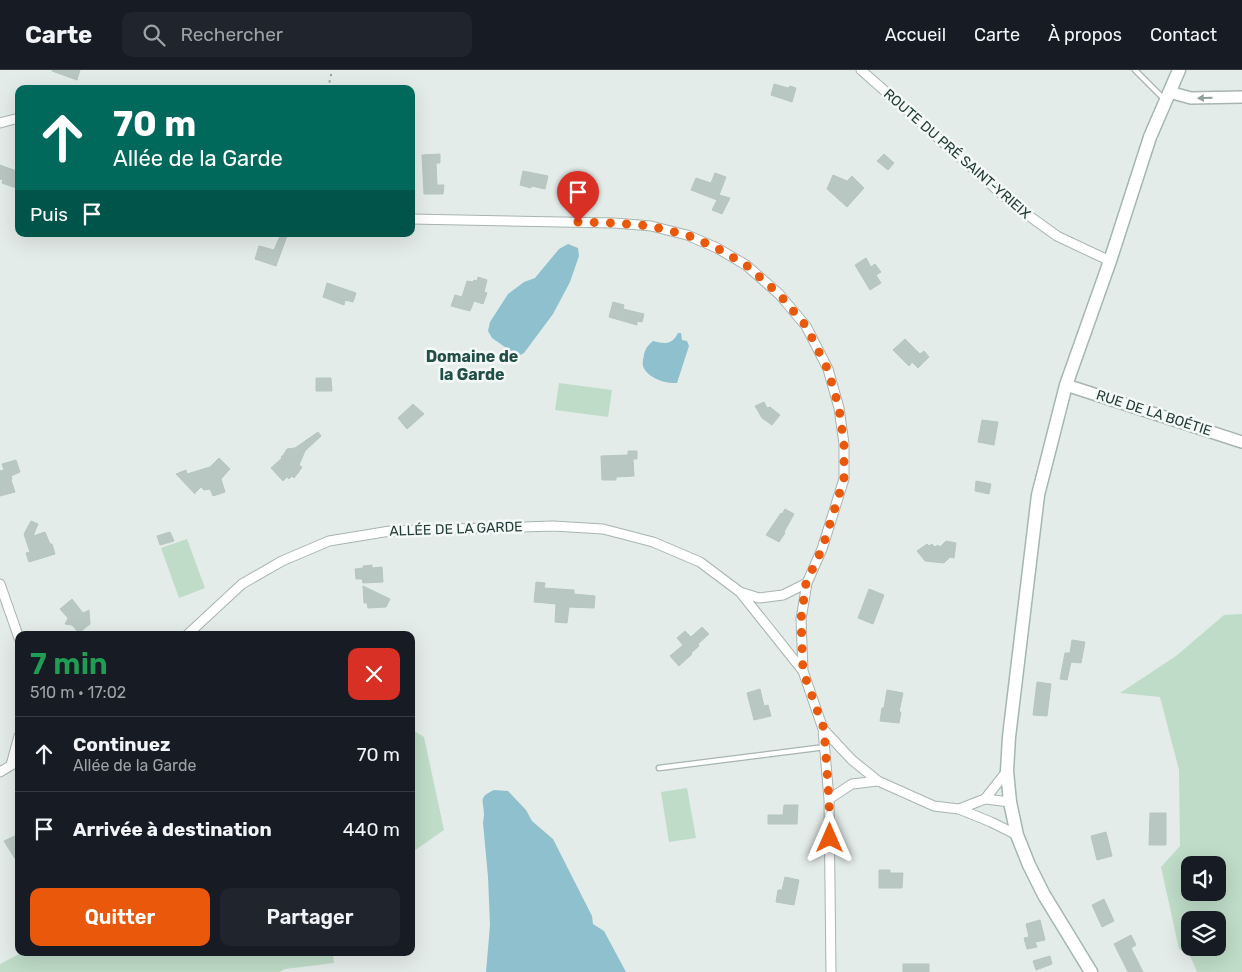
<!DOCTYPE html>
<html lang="fr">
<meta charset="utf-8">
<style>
body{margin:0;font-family:Rubik,sans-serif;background:#20242c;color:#f1f3f6;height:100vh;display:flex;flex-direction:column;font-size:19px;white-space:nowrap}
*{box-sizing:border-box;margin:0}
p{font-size:16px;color:#9ea1a6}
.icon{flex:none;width:28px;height:28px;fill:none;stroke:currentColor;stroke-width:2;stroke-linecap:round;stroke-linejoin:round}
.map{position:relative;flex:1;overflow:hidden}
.drawer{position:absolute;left:15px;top:561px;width:400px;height:325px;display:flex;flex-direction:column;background:#171b24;border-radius:10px;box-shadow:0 5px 20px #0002}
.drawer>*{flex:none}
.top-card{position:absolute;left:15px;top:15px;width:400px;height:152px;border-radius:10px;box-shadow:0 5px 20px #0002;background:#00695c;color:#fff;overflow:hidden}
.buttons{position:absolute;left:1181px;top:786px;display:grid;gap:10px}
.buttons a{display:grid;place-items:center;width:45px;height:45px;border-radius:10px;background:#171b24;box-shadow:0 5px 20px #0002;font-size:25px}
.pin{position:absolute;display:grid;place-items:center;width:42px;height:42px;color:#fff;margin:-51px -21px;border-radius:50% 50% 50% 0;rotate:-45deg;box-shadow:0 0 5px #0007}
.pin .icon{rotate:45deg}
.me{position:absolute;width:55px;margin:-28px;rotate:0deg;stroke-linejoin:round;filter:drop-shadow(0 0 4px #0008)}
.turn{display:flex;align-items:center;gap:18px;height:105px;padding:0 15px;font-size:22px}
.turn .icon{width:65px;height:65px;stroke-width:2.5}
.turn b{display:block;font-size:35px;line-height:42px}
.then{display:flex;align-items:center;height:48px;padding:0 15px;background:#0003;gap:10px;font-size:19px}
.round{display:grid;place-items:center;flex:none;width:52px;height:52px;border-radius:10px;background:#20242c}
.headline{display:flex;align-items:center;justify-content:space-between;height:85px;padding:0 15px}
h1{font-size:30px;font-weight:600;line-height:38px;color:#1e9e55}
.cta{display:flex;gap:10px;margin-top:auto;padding:10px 15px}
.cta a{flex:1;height:58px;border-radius:10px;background:#ea580c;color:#fff;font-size:20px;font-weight:600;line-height:58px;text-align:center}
.cta a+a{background:#20242c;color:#f1f3f6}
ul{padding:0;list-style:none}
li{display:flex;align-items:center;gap:15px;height:75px;padding:0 15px;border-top:1px solid #363941}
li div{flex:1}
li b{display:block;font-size:19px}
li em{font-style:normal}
header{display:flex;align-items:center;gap:30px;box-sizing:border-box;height:70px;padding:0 25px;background:#171b24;border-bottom:1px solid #363941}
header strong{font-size:24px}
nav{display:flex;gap:28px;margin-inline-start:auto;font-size:18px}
.search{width:350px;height:45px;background:#20242c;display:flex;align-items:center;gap:12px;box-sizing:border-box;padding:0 18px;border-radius:10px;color:#9ea1a6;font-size:19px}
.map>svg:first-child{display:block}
.green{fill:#bedcc8;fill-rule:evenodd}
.water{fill:#8fc0ce}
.building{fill:#b9c7c2;stroke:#b6c6c0}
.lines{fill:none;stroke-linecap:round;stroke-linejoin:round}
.service-casing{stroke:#a7b4b0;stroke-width:7}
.minor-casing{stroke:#a7b4b0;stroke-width:11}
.tertiary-casing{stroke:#a7b4b0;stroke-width:14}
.secondary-casing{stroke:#a3b7b1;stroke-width:15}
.path{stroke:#86aea4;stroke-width:2;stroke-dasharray:2.5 4;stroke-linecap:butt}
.service{stroke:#fff;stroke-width:4.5}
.minor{stroke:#fff;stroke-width:9}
.tertiary{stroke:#fff;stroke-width:11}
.secondary{stroke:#fff;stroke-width:12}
.oneway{fill:#929e9c}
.route{stroke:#ea580c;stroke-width:9;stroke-dasharray:0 16.2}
.labels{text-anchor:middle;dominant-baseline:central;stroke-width:5;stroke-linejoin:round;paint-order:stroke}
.street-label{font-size:14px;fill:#243d38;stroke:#f4f9f7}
.quarter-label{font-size:16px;font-weight:bold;fill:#214e46;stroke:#f4f9f7}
</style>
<header>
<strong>Carte</strong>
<div class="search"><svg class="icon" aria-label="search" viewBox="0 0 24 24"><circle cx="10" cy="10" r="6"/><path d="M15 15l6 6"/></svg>Rechercher</div>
<nav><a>Accueil</a><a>Carte</a><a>À propos</a><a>Contact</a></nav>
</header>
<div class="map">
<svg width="1242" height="902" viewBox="0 0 1242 902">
<rect width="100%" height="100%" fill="#e4ece9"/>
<path class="green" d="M559 313 612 320 608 347 555 340Z
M187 469 205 518 179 528 161 478Z
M1242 544V902H1197L1188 881 1179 879 1161 797 1180 776 1179 700 1160 627 1120 623 1176 586 1224 545ZM1190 795H1218V822H1190ZM1190 850H1218V878H1190Z
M411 659 424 667 444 760 411 783Z
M687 718 696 768 669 772 661 722Z
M21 883 333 882 334 893 285 899 280 902H0V894Z"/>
<path class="water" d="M568 174 578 178 579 186 570 212 553 244 524 283 518 286 492 268 488 261 490 252 508 224 524 212 535 208 559 179Z
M678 263H681L682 270 687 271 689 276 677 313C666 314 647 308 643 296 642 292 644 287 644 284 646 278 648 275 653 271 665 274 672 275 678 263Z
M494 720 508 721 526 740 532 751 553 769 592 846 593 854 604 861 626 902H486L490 855 488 807 483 753C483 752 484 746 484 745 484 730 477 728 494 720Z"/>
<path class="building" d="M52 0H80L77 10 52 1Z
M774 14 788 18 790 16 796 18 792 32 771 25Z
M440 84V93H436L437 115H444L443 124H424L422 85Z
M884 84 894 93 888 100 877 91Z
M0 95 19 102V119L2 113 3 110 0 109Z
M523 101 548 106 545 119 531 116V118L520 115Z
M715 103 726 107 718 128 719 125 730 128 722 144 712 140 717 130 691 120 696 108 711 113Z
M833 105 847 111 852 106 864 118 847 137 827 119Z
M281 164 287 166 276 196 255 189 259 176 274 180Z
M866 188 871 197 875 194 881 202 876 205 881 213 870 220 855 195Z
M478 207 487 210 484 222 487 223 483 234 474 231 470 241 451 236 455 225 462 227 467 211 473 212 474 210 477 211Z
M327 213 356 223 353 232 345 230 344 235 323 227Z
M613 232 624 235 623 239 644 244 642 252 637 251V255L609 247Z
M905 269 920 284 924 281 929 287 918 298 912 292 909 296 893 280Z
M316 308H331L332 321H316Z
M764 332 767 338 770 337 780 345 772 355 762 348 755 336Z
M413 334 424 344 407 359 398 348Z
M982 350 998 352 994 375 978 372Z
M318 362 321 366 305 381 299 395 302 397 298 403 294 408 292 406 289 409 287 407 283 411 271 398 282 388 281 387 284 384 287 379 295 378Z
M628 381H637V389H633L634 406 616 407V410H602L601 386 628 385Z
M219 388 230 399 221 409 225 422 213 426 210 419 204 420 201 417 195 423V424L176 404 186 400 187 404 210 397Z
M16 390 20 402 11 406 12 409 11 410 15 422 0 426V401L4 400 2 394Z
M976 411 991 414 989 424 975 421Z
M785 439 794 444 784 462 785 463 779 472 766 465 781 443 782 444Z
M31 451 38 454 33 466 45 462 50 474H52L55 484 29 492 26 483 30 482 24 464Z
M170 462 174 471 160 475 157 466Z
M946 471 956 473 954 488 950 487 944 493 925 491 917 481 927 474 929 476 932 474 935 477 938 475 940 477Z
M372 495V498L382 497 383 512 363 513 362 509H356L355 499 363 498V496Z
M536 512 545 513 544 518 574 520V524L595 526 594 538 569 537 567 553 555 552 556 534 534 532Z
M363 516 390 529 386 537 368 538 367 533H364Z
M869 519 884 525 873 554 858 548Z
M72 529 83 543 89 540 90 554 79 563 72 555 65 554 68 548 60 539Z
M702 557 709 564 698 574 699 576 691 583 692 584 679 596 670 586 683 575 677 568 685 561 691 567Z
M1072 570 1085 572 1081 593 1071 592 1067 610 1060 609 1065 583H1070Z
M1037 612 1051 614 1047 646 1033 645Z
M760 619 764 636 768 635 771 646 754 650 747 623Z
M887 620 903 623 899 642H901L899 653 880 651 882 638H884Z
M784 735H798L797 754H768V745H783Z
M1150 743H1166V775H1149Z
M1106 762 1112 786 1097 790 1091 766Z
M19 764V795L4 771Z
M879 800H890V803H903L902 818H879Z
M785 807 799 810 794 835 776 832 778 820H782Z
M1104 829 1114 851 1102 857 1092 835Z
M1040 850 1045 870 1035 872 1037 877 1027 879 1024 868 1029 867 1026 854Z
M1131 865 1136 875 1131 878 1143 902H1128L1114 874Z
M1050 886 1052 894 1036 900 1033 891Z
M903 894H929V902H903Z"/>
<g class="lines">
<g class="service-casing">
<path id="service" d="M1135 0 1164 29
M659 698 825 677"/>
</g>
<g class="minor-casing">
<path id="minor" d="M861 0 1014 135 1057 166 1110 191
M0 53 19 48
M411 149 615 153 651 156 687 165 717 178 746 195 779 224 806 256 828 299 839 338 844 374V409L822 479 807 513
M0 514 19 568
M740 522 759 528 783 525 807 513 801 549 803 601
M187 565 242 514 282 491 329 471 390 461 553 456 603 459 653 472 700 492 740 522 803 601 823 659 852 690 878 711 934 736 959 739 991 752 1017 765
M823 659 829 729 831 902
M11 695 19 666
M0 702 15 693
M829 729 852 714 878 711
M985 729 1010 732
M959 739 985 729 1007 701"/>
</g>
<g class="tertiary-casing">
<path id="tertiary" d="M1169 22 1191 28 1242 27
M1066 315 1242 372"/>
</g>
<g class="secondary-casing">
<path id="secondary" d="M1091 902 1044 825 1029 795 1017 765 1010 732 1007 701 1009 667 1038 425 1066 315 1110 191 1150 67 1179 0"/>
</g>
<path class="path" d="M328 19 332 0"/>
<use href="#service" class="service"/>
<use href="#minor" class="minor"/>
<use href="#tertiary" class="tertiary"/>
<use href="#secondary" class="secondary"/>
</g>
<defs><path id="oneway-solid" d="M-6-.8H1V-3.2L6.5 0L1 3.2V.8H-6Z" transform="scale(1.25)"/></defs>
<use class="oneway" href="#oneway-solid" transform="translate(1205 28) rotate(179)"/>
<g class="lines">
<path class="route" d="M578 152 615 153 650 156 687 165 717 178 746 195 779 224 806 256 828 300 839 338 844 374V409L822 479 806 513 801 549 803 601 824 659 829 729 830 768"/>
</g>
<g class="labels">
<g class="street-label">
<text transform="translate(957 84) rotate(41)">ROUTE DU PRÉ SAINT-YRIEIX</text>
<text transform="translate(1154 343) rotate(18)">RUE DE LA BOÉTIE</text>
<text transform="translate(456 459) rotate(-2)">ALLÉE DE LA GARDE</text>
</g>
<g class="quarter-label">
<text x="472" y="286">Domaine de<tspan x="472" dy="18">la Garde</tspan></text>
</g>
</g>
</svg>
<div class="buttons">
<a><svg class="icon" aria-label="sound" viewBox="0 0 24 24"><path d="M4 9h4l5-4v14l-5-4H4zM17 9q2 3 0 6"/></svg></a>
<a><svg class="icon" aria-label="layers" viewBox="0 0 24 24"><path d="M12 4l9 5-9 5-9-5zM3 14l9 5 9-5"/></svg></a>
</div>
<div class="pin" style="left:578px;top:152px;background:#d93025"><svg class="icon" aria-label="arrive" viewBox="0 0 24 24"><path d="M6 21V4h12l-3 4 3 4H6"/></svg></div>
<svg class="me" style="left:830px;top:768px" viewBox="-20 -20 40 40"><path d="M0-17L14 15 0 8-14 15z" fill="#ea580c" stroke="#fff" stroke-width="4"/></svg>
<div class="top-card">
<div class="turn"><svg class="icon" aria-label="ahead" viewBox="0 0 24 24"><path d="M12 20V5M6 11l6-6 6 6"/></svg><div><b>70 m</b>Allée de la Garde</div></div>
<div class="then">Puis<svg class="icon" aria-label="arrive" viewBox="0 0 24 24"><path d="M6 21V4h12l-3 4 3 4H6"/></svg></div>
</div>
<section class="drawer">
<div class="headline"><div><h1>7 min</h1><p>510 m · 17:02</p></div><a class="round" style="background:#d93025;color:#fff"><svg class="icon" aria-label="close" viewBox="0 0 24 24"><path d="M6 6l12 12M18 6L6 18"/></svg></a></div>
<ul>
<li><svg class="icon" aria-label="ahead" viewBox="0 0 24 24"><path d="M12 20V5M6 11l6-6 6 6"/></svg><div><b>Continuez</b><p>Allée de la Garde</p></div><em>70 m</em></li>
<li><svg class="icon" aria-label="arrive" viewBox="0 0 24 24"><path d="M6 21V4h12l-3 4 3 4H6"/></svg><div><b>Arrivée à destination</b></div><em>440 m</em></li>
</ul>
<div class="cta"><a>Quitter</a><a>Partager</a></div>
</section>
</div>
